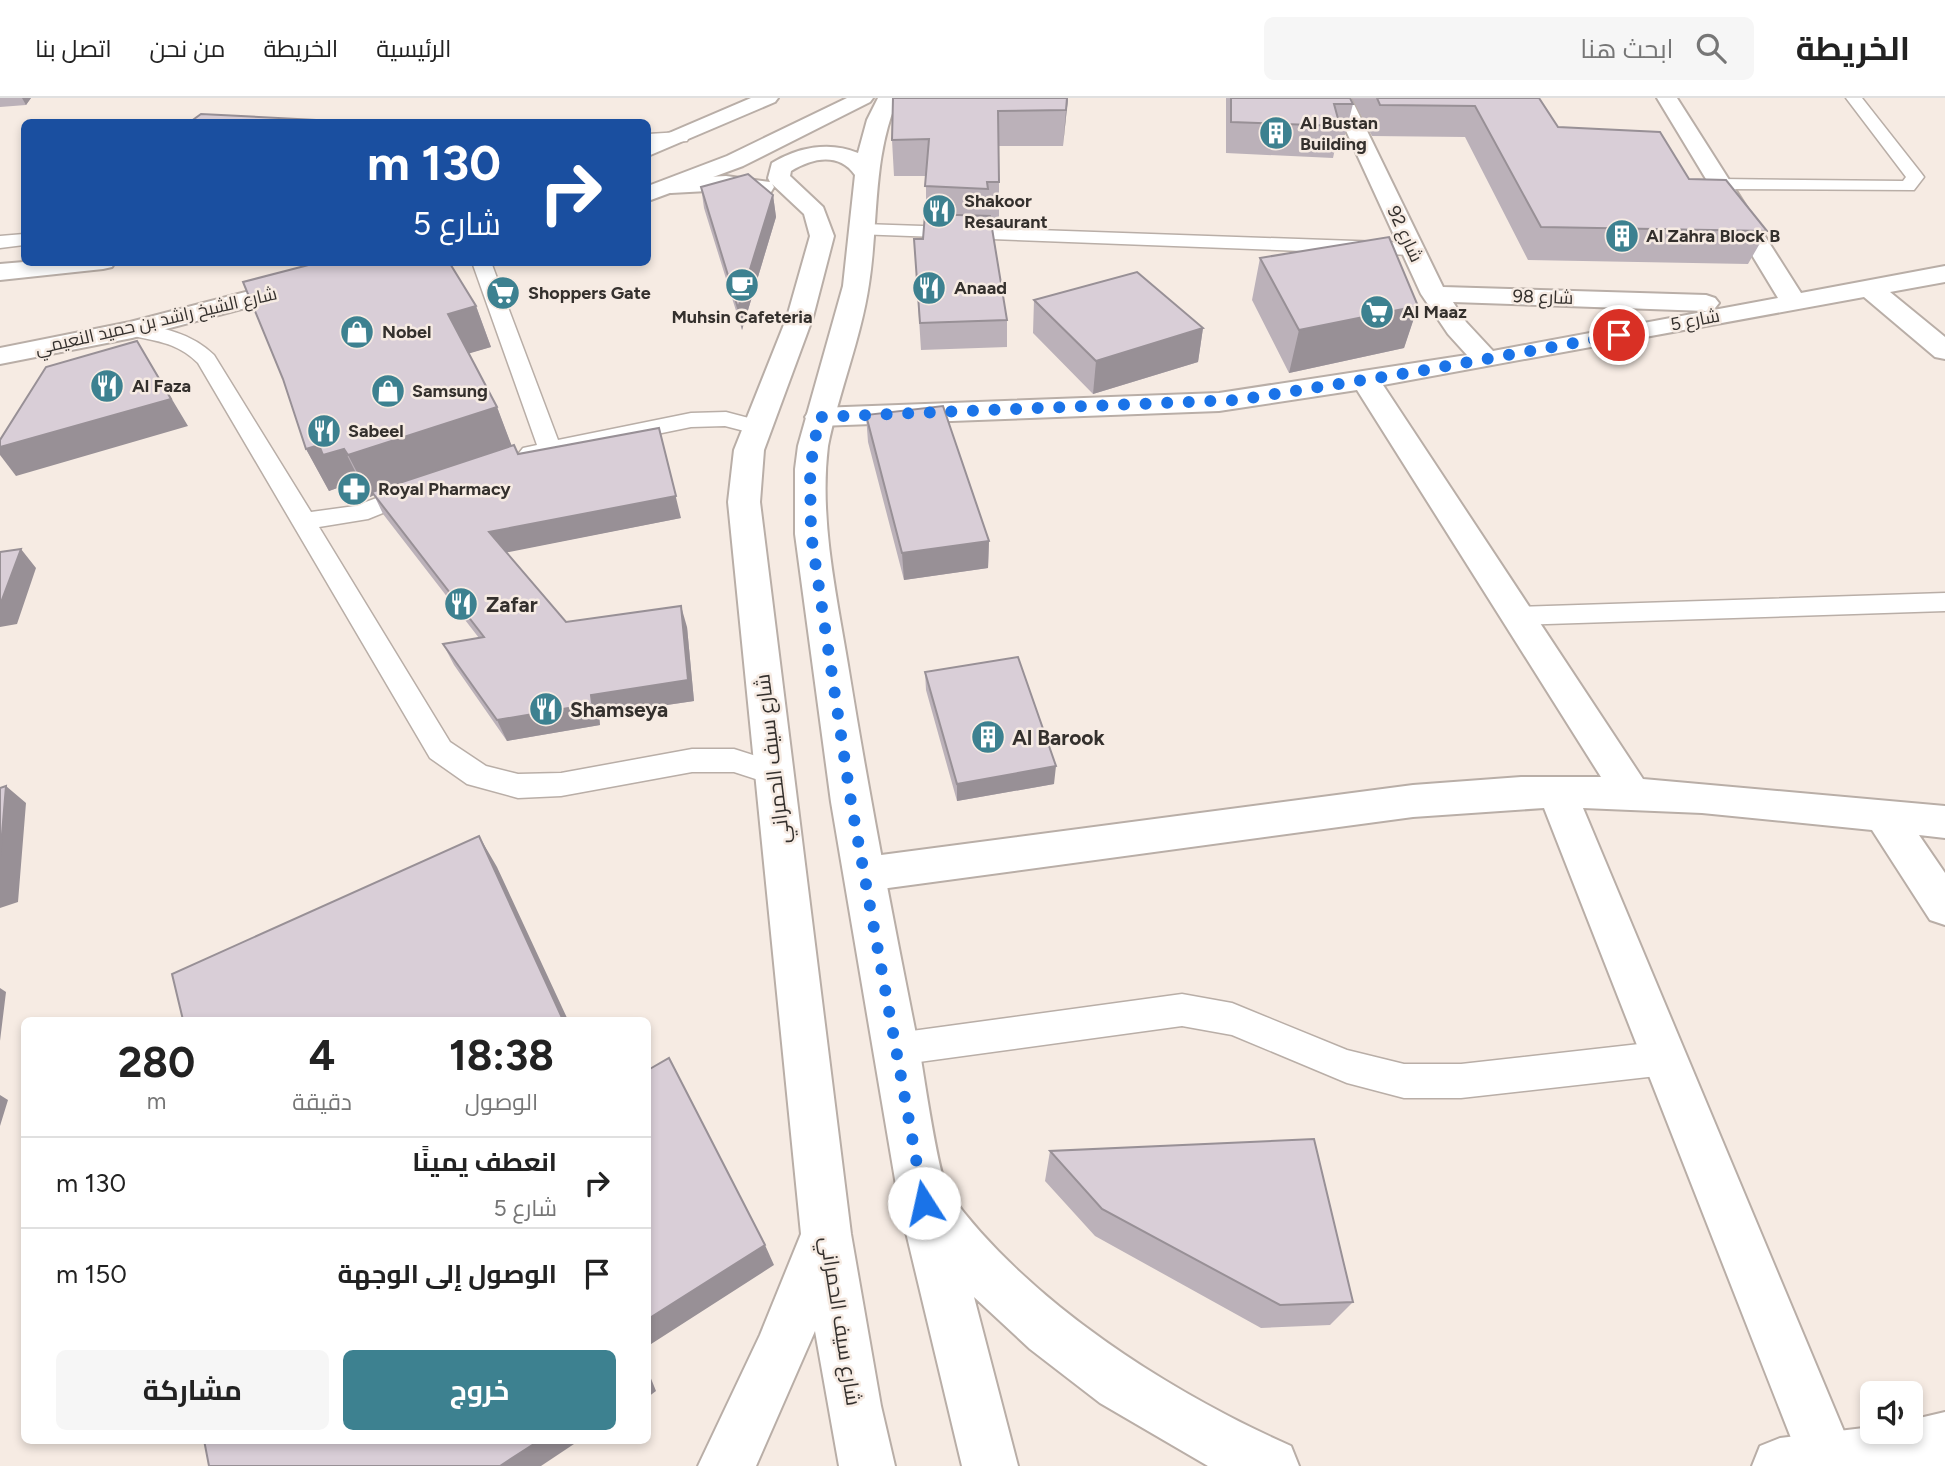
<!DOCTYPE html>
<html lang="ar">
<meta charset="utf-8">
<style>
body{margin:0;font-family:Figtree,Cairo,sans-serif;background:#f6f6f6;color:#222;direction:rtl;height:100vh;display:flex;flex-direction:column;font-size:26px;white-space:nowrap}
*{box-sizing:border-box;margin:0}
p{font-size:23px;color:#767676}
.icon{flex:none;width:38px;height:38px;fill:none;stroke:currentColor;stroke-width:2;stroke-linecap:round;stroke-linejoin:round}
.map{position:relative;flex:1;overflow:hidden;direction:ltr}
.drawer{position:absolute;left:21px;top:919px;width:630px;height:427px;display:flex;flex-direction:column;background:#fff;border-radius:10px;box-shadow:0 4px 10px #0003;direction:rtl}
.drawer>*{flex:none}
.guide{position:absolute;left:21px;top:21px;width:630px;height:147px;border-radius:10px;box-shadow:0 4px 10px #0003;direction:rtl;background:#1a4fa0;color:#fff;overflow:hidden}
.tools{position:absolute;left:1860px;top:1283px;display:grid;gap:14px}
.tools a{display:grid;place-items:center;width:63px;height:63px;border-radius:10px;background:#fff;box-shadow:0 4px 10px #0003;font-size:35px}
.pin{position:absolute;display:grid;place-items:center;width:60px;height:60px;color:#fff;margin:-30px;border:4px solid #fff;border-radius:50%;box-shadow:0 2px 7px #0007}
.me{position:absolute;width:77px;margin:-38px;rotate:350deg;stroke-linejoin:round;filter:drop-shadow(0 0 5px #0008)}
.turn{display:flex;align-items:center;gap:24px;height:147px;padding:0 35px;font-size:32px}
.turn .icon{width:91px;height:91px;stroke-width:2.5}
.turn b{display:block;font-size:49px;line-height:60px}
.eta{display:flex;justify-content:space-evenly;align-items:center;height:119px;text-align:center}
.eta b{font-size:42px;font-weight:700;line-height:49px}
.cta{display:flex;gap:14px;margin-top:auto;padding:14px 35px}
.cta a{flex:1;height:80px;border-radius:10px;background:#3d8190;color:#fff;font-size:28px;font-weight:700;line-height:80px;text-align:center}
.cta a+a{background:#f6f6f6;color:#222}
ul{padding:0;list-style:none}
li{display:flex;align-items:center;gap:21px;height:91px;padding:0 35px;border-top:2px solid #e0e0e0}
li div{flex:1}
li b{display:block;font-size:26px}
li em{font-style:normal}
header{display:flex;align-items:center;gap:42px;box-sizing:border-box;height:98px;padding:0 35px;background:#fff;border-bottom:2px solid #e0e0e0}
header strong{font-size:33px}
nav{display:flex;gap:38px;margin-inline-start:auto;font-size:24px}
.search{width:490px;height:63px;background:#f6f6f6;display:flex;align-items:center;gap:18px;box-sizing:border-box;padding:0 24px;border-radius:10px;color:#767676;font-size:26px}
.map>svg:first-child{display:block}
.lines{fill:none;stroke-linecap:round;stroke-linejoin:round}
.lane-casing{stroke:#b9aea7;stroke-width:3}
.street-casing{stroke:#b9aea7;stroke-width:4}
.secondary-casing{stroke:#b9aea7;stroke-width:4}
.primary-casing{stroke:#b9aea7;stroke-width:4}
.lane{fill:#fff;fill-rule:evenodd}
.street{fill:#fff;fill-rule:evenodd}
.secondary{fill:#fff;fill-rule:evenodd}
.primary{fill:#fff;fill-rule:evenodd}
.wall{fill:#bbb1b9}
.shaded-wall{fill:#989096}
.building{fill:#d9ced7;stroke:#989096;stroke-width:2}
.route{stroke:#1a73e8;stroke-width:12;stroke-dasharray:0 21.6}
.labels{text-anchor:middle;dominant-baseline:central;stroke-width:5;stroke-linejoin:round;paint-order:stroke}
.far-poi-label{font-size:18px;font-weight:bold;fill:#34302d;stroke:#f6ebe3;text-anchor:start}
.far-street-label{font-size:18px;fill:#34302d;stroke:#f6ebe3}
.poi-label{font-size:21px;font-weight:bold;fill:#34302d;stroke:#f6ebe3;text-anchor:start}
.street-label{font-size:21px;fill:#34302d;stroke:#f6ebe3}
</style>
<header>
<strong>الخريطة</strong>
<div class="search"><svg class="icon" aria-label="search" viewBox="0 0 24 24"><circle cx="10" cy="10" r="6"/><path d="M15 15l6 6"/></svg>ابحث هنا</div>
<nav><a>الرئيسية</a><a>الخريطة</a><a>من نحن</a><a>اتصل بنا</a></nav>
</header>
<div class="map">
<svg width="1945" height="1368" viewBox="0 0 1945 1368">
<rect width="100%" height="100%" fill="#f6ebe3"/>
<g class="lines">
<g class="lane-casing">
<path id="lane" d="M1846 0H1862L1921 75 1924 79 1914 92 1720 91 1711 86 1720 81 1903 83 1906 79Z
M681 34 689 39 687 43 648 46V36Z
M863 126 1412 145 1421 151 1412 157 856 136 854 132 856 128Z
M24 136V147L0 150V138Z
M472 164H491L558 342 691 315 726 314 764 324 767 329 764 334 756 336 725 328 691 329 531 362 523 360 519 355 523 350 537 347Z
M132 226C163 229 191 235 214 257L311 414 355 408 417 385 425 388 429 393 425 398 368 421 319 429 450 644 486 668 518 676 561 675 692 651H734L784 667 789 675 784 683 774 687 734 674H692L561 698 518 700 467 686 430 660 198 265C176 243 153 243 125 236L122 232 125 228Z
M1945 495V513L1520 527 1511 525 1507 518 1511 511 1520 509Z
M1182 896 1232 905 1347 952 1404 966H1461L1666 943 1679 948 1684 960 1679 972 1666 977 1461 1000H1404L1347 985 1232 937 1182 928 897 967 885 963 879 951 885 939 897 935Z"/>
</g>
<g class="street-casing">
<path id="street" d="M1331 0H1351L1443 189 1706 197 1715 200 1719 205 1715 210 1706 213 1453 204 1466 224 1493 253 1778 200 1657 0H1677L1801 195 1945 168V184L1890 194 1945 239V261L1935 259 1864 199 1383 287 1643 681 1945 708V740L1919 737 1945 775V827L1930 822 1872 732 1702 715 1583 710 1856 1362 1854 1368H1802L1544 710 1413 719 866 793 852 788 846 776 852 764 866 759 1413 687 1521 679H1601L1357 292 1219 313 819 328 809 325 805 319 809 313 819 310 1219 295 1467 257 1448 236 1421 196Z"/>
</g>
<g class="secondary-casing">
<path id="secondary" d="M878 0H898C872 60 879 122 869 186 861 241 839 293 828 348 819 423 837 499 849 573 870 703 895 832 921 961 925 984 939 1082 949 1095 1028 1204 1169 1294 1291 1348L1299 1368H1208L1100 1305 1030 1251 974 1199 1018 1368H962L899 1105 831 704 795 436V371L798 348 843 188 855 77C839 54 812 60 791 73L790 78 823 109 834 138 813 219 764 352 760 404 851 1136 881 1308 895 1368H839L815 1233 756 1368H698L760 1237 801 1136 728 404 734 352 787 219 810 138 804 116 772 86 774 89 771 94 763 96 726 92 671 95 663 93 660 88 663 83 671 81 726 78 770 84 768 80 772 65C798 49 830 43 858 55L867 22Z
M1945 1314V1368H1752L1760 1348 1780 1340 1872 1329V1334H1911V1322Z"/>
</g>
<g class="primary-casing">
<path id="primary" d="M751 0H778L775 4 648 58V44Z
M847 0H873L870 4 743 68 648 103V88L727 58Z
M24 164H115L112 169 103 171 0 182V166Z
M361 164H404L401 169 132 240 0 266V250L130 224Z"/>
</g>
<use href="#lane" class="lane"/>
<use href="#street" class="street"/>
<use href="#secondary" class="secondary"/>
<use href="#primary" class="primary"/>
</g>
<path class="wall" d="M0 0H31L26 7 0 9Z
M893 0H1068L1063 48H999V121H991L1007 222V249L921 252 914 141H923L926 116V78H894L892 42Z
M1226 0H1350L1353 6 1345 37H1338L1333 60 1226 55Z
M1352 0H1539L1558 29 1689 81 1767 133 1748 166 1528 162 1465 39 1372 38Z
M701 89 773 97 776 119 742 232 704 110Z
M1260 160 1418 208 1404 250 1289 275 1252 202Z
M1034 202 1203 230 1198 264 1093 296 1033 235Z
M476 208 491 249 469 255 497 309 511 347 518 356 681 420 506 454 566 524 687 529 694 603 599 617 600 627 507 643 454 567 443 546 479 540 383 416 374 397 370 399 365 393 345 399 340 389 329 393 306 351Z
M866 317 989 443 988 470 904 482 868 344Z
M925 574 1054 686 957 703 926 592Z
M1050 1053 1353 1204 1330 1227 1261 1230 1095 1138 1045 1083Z"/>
<path class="shaded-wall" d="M22 0H31L26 7Z
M1067 0H1068L1063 48Z
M773 97 776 119 742 232 738 210Z
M476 208 491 249 464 257 448 216Z
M1418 208 1404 250 1289 275 1299 232Z
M1203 230 1198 264 1093 296 1096 263Z
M137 243 188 328 16 378 0 357V349Z
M497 309 513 351 372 394 374 397 370 399 348 357Z
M659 330 681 420 499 456 489 434Z
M319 347 344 351 365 393 345 399 340 389 329 393 306 351Z
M989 443 988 470 904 482 902 455Z
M21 451 36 470 17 526 0 529V507Z
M681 508 687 529 694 603 599 617 600 627 507 643 497 622Z
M1056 668 1054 686 957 703V686Z
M6 688 26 705 18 804 0 810V760Z
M479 738 497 769 568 922H563Z
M0 890 6 894 0 943Z
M0 997 8 1002 0 1028Z
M765 1147 774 1167 648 1248V1221Z
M648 1273 656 1293 648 1299Z
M540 1342H580L541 1368H500Z"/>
<path class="building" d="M893 0H1067L1066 12 998 13 999 84H987L988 91 925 88 929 41 892 42Z
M1231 0H1350L1353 6H1334L1340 28 1231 24Z
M1377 0H1539L1558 29 1660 34 1689 81 1726 82 1767 133 1541 129 1475 8 1380 7Z
M201 16 318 22 315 24H190Z
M748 76 773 97 738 210 701 89Z
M925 116 990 118 1007 222 920 225 914 141H923Z
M1389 139 1418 208 1299 232 1260 160Z
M320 164H449L476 208 448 216 497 309 348 357 344 351 323 357 319 347 306 351 283 281 243 184Z
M1137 174 1203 230 1096 263 1034 202Z
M137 243 171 301 0 349V342L46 269Z
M943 308 989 443 902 455 866 317Z
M659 330 676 398 489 434 566 524 681 508 688 582 591 597 592 606 497 622 443 546 484 539 372 394 514 347 518 356Z
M21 451 0 507V454Z
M1018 559 1056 668 957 686 925 574Z
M6 688 0 760V690Z
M479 738 563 922H183L172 876Z
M669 960 765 1147 648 1221V972Z
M1314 1041 1353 1204 1280 1207 1102 1111 1050 1053Z
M204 1342H540L500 1368H209Z"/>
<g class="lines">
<path class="route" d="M924 1105 851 704 811 436 810 371 819 319 1237 302 1414 274 1619 237"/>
</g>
<defs>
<g id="building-disc" transform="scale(1.75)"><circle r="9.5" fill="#3d8190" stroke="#f6ebe3"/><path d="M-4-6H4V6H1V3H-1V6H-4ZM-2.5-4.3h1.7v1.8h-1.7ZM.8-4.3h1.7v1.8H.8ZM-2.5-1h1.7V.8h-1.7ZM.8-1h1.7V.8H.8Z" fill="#fff"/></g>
<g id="restaurant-disc" transform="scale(1.75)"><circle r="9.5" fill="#3d8190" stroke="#f6ebe3"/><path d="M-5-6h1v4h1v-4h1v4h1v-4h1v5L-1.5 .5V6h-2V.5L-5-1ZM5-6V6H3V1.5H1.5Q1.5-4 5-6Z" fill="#fff"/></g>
<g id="cafe-disc" transform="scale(1.75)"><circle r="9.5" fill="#3d8190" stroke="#f6ebe3"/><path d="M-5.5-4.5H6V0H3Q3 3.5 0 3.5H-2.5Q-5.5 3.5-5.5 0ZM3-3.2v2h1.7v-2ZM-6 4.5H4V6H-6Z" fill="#fff"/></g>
<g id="supermarket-disc" transform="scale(1.75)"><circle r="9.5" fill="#3d8190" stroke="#f6ebe3"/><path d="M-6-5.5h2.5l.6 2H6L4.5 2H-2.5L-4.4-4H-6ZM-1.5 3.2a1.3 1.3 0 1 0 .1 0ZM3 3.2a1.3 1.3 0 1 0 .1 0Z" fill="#fff"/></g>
<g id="shop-disc" transform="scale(1.75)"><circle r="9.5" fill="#3d8190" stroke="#f6ebe3"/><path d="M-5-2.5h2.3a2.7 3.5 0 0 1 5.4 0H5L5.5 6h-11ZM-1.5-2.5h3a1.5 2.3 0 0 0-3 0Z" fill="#fff"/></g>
<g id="pharmacy-disc" transform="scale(1.75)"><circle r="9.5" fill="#3d8190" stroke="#f6ebe3"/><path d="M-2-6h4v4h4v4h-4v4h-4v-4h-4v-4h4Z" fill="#fff"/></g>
</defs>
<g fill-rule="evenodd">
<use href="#building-disc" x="1276" y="35"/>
<use href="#restaurant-disc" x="939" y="113"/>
<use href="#building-disc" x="1622" y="138"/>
<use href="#cafe-disc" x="742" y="187"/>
<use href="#restaurant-disc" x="929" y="190"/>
<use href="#supermarket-disc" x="503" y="195"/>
<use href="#supermarket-disc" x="1377" y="214"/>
<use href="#shop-disc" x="357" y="234"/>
<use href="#restaurant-disc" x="107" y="288"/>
<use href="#shop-disc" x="388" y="293"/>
<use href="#restaurant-disc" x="324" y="333"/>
<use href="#pharmacy-disc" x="354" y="391"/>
<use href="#restaurant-disc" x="461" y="506"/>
<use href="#restaurant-disc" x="546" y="611"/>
<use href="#building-disc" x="988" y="639"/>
</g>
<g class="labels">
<g class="far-poi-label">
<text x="1300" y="25">Al Bustan<tspan x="1300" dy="21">Building</tspan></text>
<text x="964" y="103">Shakoor<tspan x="964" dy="21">Resaurant</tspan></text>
<text x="1646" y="138">Al Zahra Block B</text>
<text x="954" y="190">Anaad</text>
<text x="528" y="195">Shoppers Gate</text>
<text x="1402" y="214">Al Maaz</text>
<text x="742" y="219" text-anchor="middle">Muhsin Cafeteria</text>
<text x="382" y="234">Nobel</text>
<text x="132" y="288">Al Faza</text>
<text x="412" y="293">Samsung</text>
<text x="348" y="333">Sabeel</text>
<text x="378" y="391">Royal Pharmacy</text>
</g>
<g class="far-street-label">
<text transform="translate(1405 136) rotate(65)">شارع 92</text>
<text transform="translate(1543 199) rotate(2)">شارع 98</text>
<text transform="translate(1695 222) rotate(-11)">شارع 5</text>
<text transform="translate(156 223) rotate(-13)">شارع الشيخ راشد بن حميد النعيمي</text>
</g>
<g class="poi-label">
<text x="486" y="506">Zafar</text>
<text x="570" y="611">Shamseya</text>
<text x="1012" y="639">Al Barook</text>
</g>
<g class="street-label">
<text transform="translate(772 661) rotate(-97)">شارع سيف الحمراني</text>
<text transform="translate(841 1223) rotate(81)">شارع سيف الحمراني</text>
</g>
</g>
</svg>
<div class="tools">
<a><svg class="icon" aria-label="sound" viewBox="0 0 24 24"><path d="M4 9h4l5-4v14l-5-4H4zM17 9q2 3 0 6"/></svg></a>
</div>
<div class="pin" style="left:1619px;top:237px;background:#d93025"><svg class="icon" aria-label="arrive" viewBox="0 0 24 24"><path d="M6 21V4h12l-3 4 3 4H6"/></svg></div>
<svg class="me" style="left:924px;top:1105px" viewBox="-20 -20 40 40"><circle r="19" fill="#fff"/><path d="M0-13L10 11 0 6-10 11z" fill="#1a73e8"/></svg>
<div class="guide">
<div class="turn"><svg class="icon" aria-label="right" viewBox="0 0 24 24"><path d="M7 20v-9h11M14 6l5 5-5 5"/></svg><div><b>130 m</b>شارع 5</div></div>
</div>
<section class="drawer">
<div class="eta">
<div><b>18:38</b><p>الوصول</p></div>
<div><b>4</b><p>دقيقة</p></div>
<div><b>280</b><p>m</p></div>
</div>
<ul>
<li><svg class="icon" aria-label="right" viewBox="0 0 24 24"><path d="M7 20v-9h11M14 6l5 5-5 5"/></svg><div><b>انعطف يمينًا</b><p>شارع 5</p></div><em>130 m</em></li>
<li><svg class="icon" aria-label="arrive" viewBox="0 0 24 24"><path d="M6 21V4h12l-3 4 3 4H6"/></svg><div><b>الوصول إلى الوجهة</b></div><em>150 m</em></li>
</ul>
<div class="cta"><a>خروج</a><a>مشاركة</a></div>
</section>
</div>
